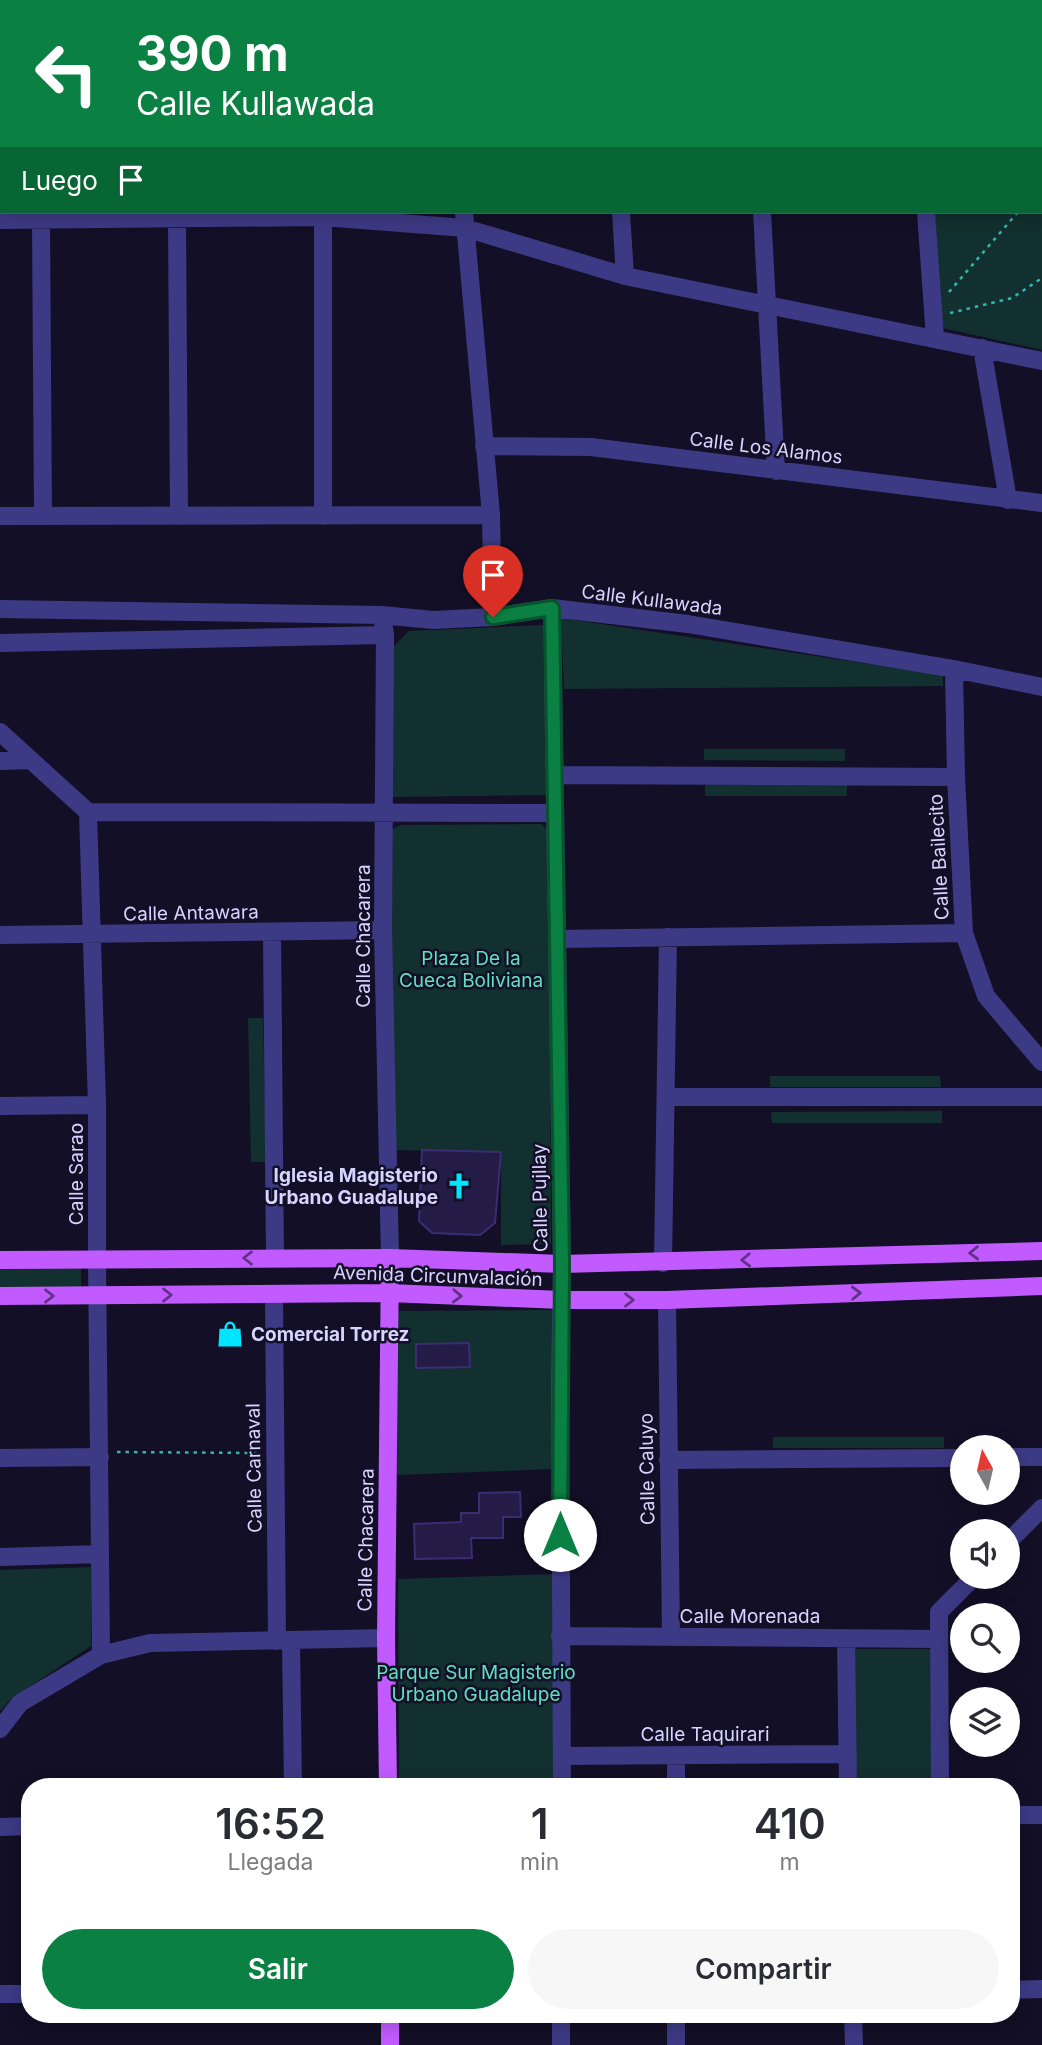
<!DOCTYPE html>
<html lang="es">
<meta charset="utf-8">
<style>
body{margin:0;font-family:Inter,sans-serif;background:#f7f7f7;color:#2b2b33;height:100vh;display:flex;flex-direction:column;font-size:26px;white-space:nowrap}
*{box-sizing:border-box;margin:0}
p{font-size:23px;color:#7c7c81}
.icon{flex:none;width:38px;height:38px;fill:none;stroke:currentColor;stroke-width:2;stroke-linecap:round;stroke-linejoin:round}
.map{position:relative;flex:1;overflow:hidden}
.details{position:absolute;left:21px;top:1778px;width:999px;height:245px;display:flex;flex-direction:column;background:#fff;border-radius:28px;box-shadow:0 4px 18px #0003}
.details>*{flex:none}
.guide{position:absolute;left:0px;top:0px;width:1043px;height:214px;box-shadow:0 4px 18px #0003;background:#0b8043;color:#fff;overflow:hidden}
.needle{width:46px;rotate:352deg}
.controls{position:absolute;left:950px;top:1435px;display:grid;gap:14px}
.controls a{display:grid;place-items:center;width:70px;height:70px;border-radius:50%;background:#fff;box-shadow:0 4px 18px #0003;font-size:35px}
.pin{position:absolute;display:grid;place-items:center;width:60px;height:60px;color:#fff;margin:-72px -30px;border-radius:50% 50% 50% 0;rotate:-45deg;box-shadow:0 0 7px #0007}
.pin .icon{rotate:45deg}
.me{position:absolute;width:77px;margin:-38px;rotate:0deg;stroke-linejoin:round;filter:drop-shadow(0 0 5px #0008)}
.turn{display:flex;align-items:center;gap:24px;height:147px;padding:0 21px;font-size:32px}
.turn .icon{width:91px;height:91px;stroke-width:2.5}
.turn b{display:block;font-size:49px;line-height:60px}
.then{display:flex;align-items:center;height:66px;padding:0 21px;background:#0003;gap:14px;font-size:26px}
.eta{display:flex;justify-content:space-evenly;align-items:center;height:119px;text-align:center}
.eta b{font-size:42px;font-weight:600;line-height:49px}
.button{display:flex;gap:14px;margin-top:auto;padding:14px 21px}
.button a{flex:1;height:80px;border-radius:42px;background:#0b8043;color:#fff;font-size:28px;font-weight:600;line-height:80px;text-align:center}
.button a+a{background:#f7f7f7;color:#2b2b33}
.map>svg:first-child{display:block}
.green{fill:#12302f}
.building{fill:#241b47;stroke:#3b2d73;stroke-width:2}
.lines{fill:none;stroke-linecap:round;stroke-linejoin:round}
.path{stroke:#2fb8b0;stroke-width:2.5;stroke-dasharray:3.5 5;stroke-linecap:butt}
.minor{stroke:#3d3a85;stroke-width:18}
.major{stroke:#c25bff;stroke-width:18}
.oneway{stroke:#623188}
.route-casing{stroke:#07532c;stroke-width:18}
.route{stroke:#0b8043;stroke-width:12}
.labels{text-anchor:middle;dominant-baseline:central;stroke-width:5;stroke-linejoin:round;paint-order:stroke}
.street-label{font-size:19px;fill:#d9d4ff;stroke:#130f26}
.park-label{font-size:19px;fill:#5fe0c0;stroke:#130f26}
.poi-label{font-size:19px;font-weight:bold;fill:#d9d4ff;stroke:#130f26;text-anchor:end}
</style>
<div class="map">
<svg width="1042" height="2045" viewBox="0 0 1042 2045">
<rect width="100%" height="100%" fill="#130f26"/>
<path class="green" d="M1042 110V350L942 328 934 212H1041Z
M561 618 943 675V686L564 689Z
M543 625 547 795 391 797 390 650 409 631Z
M704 749H845V761L704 760Z
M705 785H847V796H705Z
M541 824 549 831 551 1244 501 1245V1152L392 1150 391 830 400 825Z
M248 1018H263L266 1162H251Z
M770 1076H940L941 1087H770Z
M942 1111V1123H772L771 1112Z
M81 1267V1287H0V1268Z
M552 1310V1469L397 1475 396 1311Z
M773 1437H944V1448H773Z
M91 1567V1646L11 1699 0 1711V1570Z
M553 1574 554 1786 399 1787 398 1579Z
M854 1649H933V1787H855Z"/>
<path class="building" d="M422 1150 501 1152 495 1223 480 1235 432 1233 419 1221Z
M469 1343 470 1367 416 1368V1344Z
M520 1492 521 1517H503V1538H471L472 1558 415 1559 414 1524 461 1522V1513H479V1493Z"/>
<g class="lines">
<path class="path" d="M1041 162 1042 161
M1041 191H1042
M1041 209 1042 210
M949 292 1018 212
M950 313 1012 298 1042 278
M117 1452 257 1453"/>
<path class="minor" d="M449 0V2
M607 0 623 2
M914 0V2
M7 2 9 0
M205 2 207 0
M407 2 409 0
M0 52 2 53
M0 74H2
M1041 94H1042
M464 212 491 515 493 617
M621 212 625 276
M762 212 776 471
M926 212 935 338
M177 219 179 516
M0 220 323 217 465 228 625 276 1042 361
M41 220 43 516
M982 348 1008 500
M484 446 591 447 1042 503
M0 516 491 515
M323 516V217
M552 608 562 1264 560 1383 562 1787
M0 609 382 615 433 620 493 617 552 608 688 624 954 669 1042 687
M382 615 385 635 383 930 390 1258
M0 643 385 635
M954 669 956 777 964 933 986 996 1042 1062
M0 732 88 812 97 1105V1259L101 1655
M0 761 31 760
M555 775 956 777
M88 812 555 813
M272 933 275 1258
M0 935 383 930
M557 939 964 933
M666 1097H1042
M0 1106 97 1105
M663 1263 668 937
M274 1294 277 1641
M667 1300 671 1637
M1008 1457H1042
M0 1458 100 1457
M668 1460 962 1458
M1008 1542 1042 1508
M0 1557 100 1554
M560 1636 939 1639
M846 1638 848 1787
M291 1641 293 1787
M0 1729 20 1703 101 1655 150 1643 386 1638
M563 1756 848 1754
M676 1787V1755
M940 1787 939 1612 974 1577
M1012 1815H1042
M0 1827 30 1826
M1012 1990 1042 1989
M0 1994H30
M853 2014 854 2045
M561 2045V2014
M676 2045V2014"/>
<path class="major" d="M0 1260 390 1258 562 1264 1042 1251
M0 1296 389 1293 561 1300H667L1042 1286
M388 1787 386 1638 390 1258
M390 2045V2014"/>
</g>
<defs><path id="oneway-chevron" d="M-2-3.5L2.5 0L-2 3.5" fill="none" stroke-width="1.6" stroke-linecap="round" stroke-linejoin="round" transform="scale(1.75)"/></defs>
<g class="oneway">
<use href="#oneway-chevron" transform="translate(974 1253) rotate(178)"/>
<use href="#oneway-chevron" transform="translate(248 1258) rotate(180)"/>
<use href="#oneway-chevron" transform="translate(746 1260) rotate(178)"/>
<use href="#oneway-chevron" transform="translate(856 1293) rotate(-2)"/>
<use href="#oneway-chevron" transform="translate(167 1295)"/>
<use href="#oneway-chevron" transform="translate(49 1296)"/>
<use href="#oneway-chevron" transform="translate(457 1296) rotate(2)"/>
<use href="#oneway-chevron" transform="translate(629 1300)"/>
</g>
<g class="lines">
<g class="route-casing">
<path id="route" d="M493 617 552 608 562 1264 560 1535"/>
</g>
<use href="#route" class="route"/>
</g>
<defs>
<g id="church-bare" transform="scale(2.1)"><path d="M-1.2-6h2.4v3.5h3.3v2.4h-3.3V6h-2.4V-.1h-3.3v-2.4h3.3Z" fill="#00e5ff" stroke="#130f26" stroke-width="2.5" paint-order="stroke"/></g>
<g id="shop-bare" transform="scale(2.1)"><path d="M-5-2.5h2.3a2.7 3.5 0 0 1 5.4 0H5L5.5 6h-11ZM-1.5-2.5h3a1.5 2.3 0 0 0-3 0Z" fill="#00e5ff" stroke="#130f26" stroke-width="2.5" paint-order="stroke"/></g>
</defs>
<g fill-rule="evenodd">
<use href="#church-bare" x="459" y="1186"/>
<use href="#shop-bare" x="230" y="1334"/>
</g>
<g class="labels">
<g class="street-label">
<text transform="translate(766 448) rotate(7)">Calle Los Alamos</text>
<text transform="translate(652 600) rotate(7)">Calle Kullawada</text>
<text transform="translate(939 857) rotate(-93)">Calle Bailecito</text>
<text transform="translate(191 913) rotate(-1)">Calle Antawara</text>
<text transform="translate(363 936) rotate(-90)">Calle Chacarera</text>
<text transform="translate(76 1174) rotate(-90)">Calle Sarao</text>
<text transform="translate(540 1198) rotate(-91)">Calle Pujllay</text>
<text transform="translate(438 1276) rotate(2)">Avenida Circunvalación</text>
<text transform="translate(254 1468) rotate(-91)">Calle Carnaval</text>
<text transform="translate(647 1469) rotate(-91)">Calle Caluyo</text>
<text transform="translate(366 1540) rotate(-89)">Calle Chacarera</text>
<text x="750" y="1616">Calle Morenada</text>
<text x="705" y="1734">Calle Taquirari</text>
</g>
<g class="park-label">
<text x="471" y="958">Plaza De la<tspan x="471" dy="22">Cueca Boliviana</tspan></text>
<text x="476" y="1672">Parque Sur Magisterio<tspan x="476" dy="22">Urbano Guadalupe</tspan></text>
</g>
<g class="poi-label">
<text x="438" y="1175">Iglesia Magisterio<tspan x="438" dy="22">Urbano Guadalupe</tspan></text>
<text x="251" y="1334" text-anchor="start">Comercial Torrez</text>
</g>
</g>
</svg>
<div class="controls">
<a><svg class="needle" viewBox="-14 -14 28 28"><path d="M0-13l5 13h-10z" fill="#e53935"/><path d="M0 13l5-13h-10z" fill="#7c7c81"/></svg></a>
<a><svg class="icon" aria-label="sound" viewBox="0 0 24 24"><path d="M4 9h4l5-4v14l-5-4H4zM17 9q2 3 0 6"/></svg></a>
<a><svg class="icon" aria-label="search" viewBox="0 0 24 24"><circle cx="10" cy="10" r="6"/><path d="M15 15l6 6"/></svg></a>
<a><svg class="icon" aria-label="layers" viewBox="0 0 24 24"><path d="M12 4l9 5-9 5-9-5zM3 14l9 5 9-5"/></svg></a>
</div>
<div class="pin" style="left:493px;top:617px;background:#d93025"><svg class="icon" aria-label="arrive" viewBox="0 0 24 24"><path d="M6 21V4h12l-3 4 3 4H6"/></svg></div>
<svg class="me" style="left:560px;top:1535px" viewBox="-20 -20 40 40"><circle r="19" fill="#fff"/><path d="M0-13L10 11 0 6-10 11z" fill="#0b8043"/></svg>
<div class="guide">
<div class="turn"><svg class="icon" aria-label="left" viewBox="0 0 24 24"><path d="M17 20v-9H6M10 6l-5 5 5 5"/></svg><div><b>390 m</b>Calle Kullawada</div></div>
<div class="then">Luego<svg class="icon" aria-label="arrive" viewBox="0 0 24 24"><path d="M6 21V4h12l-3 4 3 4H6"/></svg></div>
</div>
<section class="details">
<div class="eta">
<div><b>16:52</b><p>Llegada</p></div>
<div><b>1</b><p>min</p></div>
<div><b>410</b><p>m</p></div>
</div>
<div class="button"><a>Salir</a><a>Compartir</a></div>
</section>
</div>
